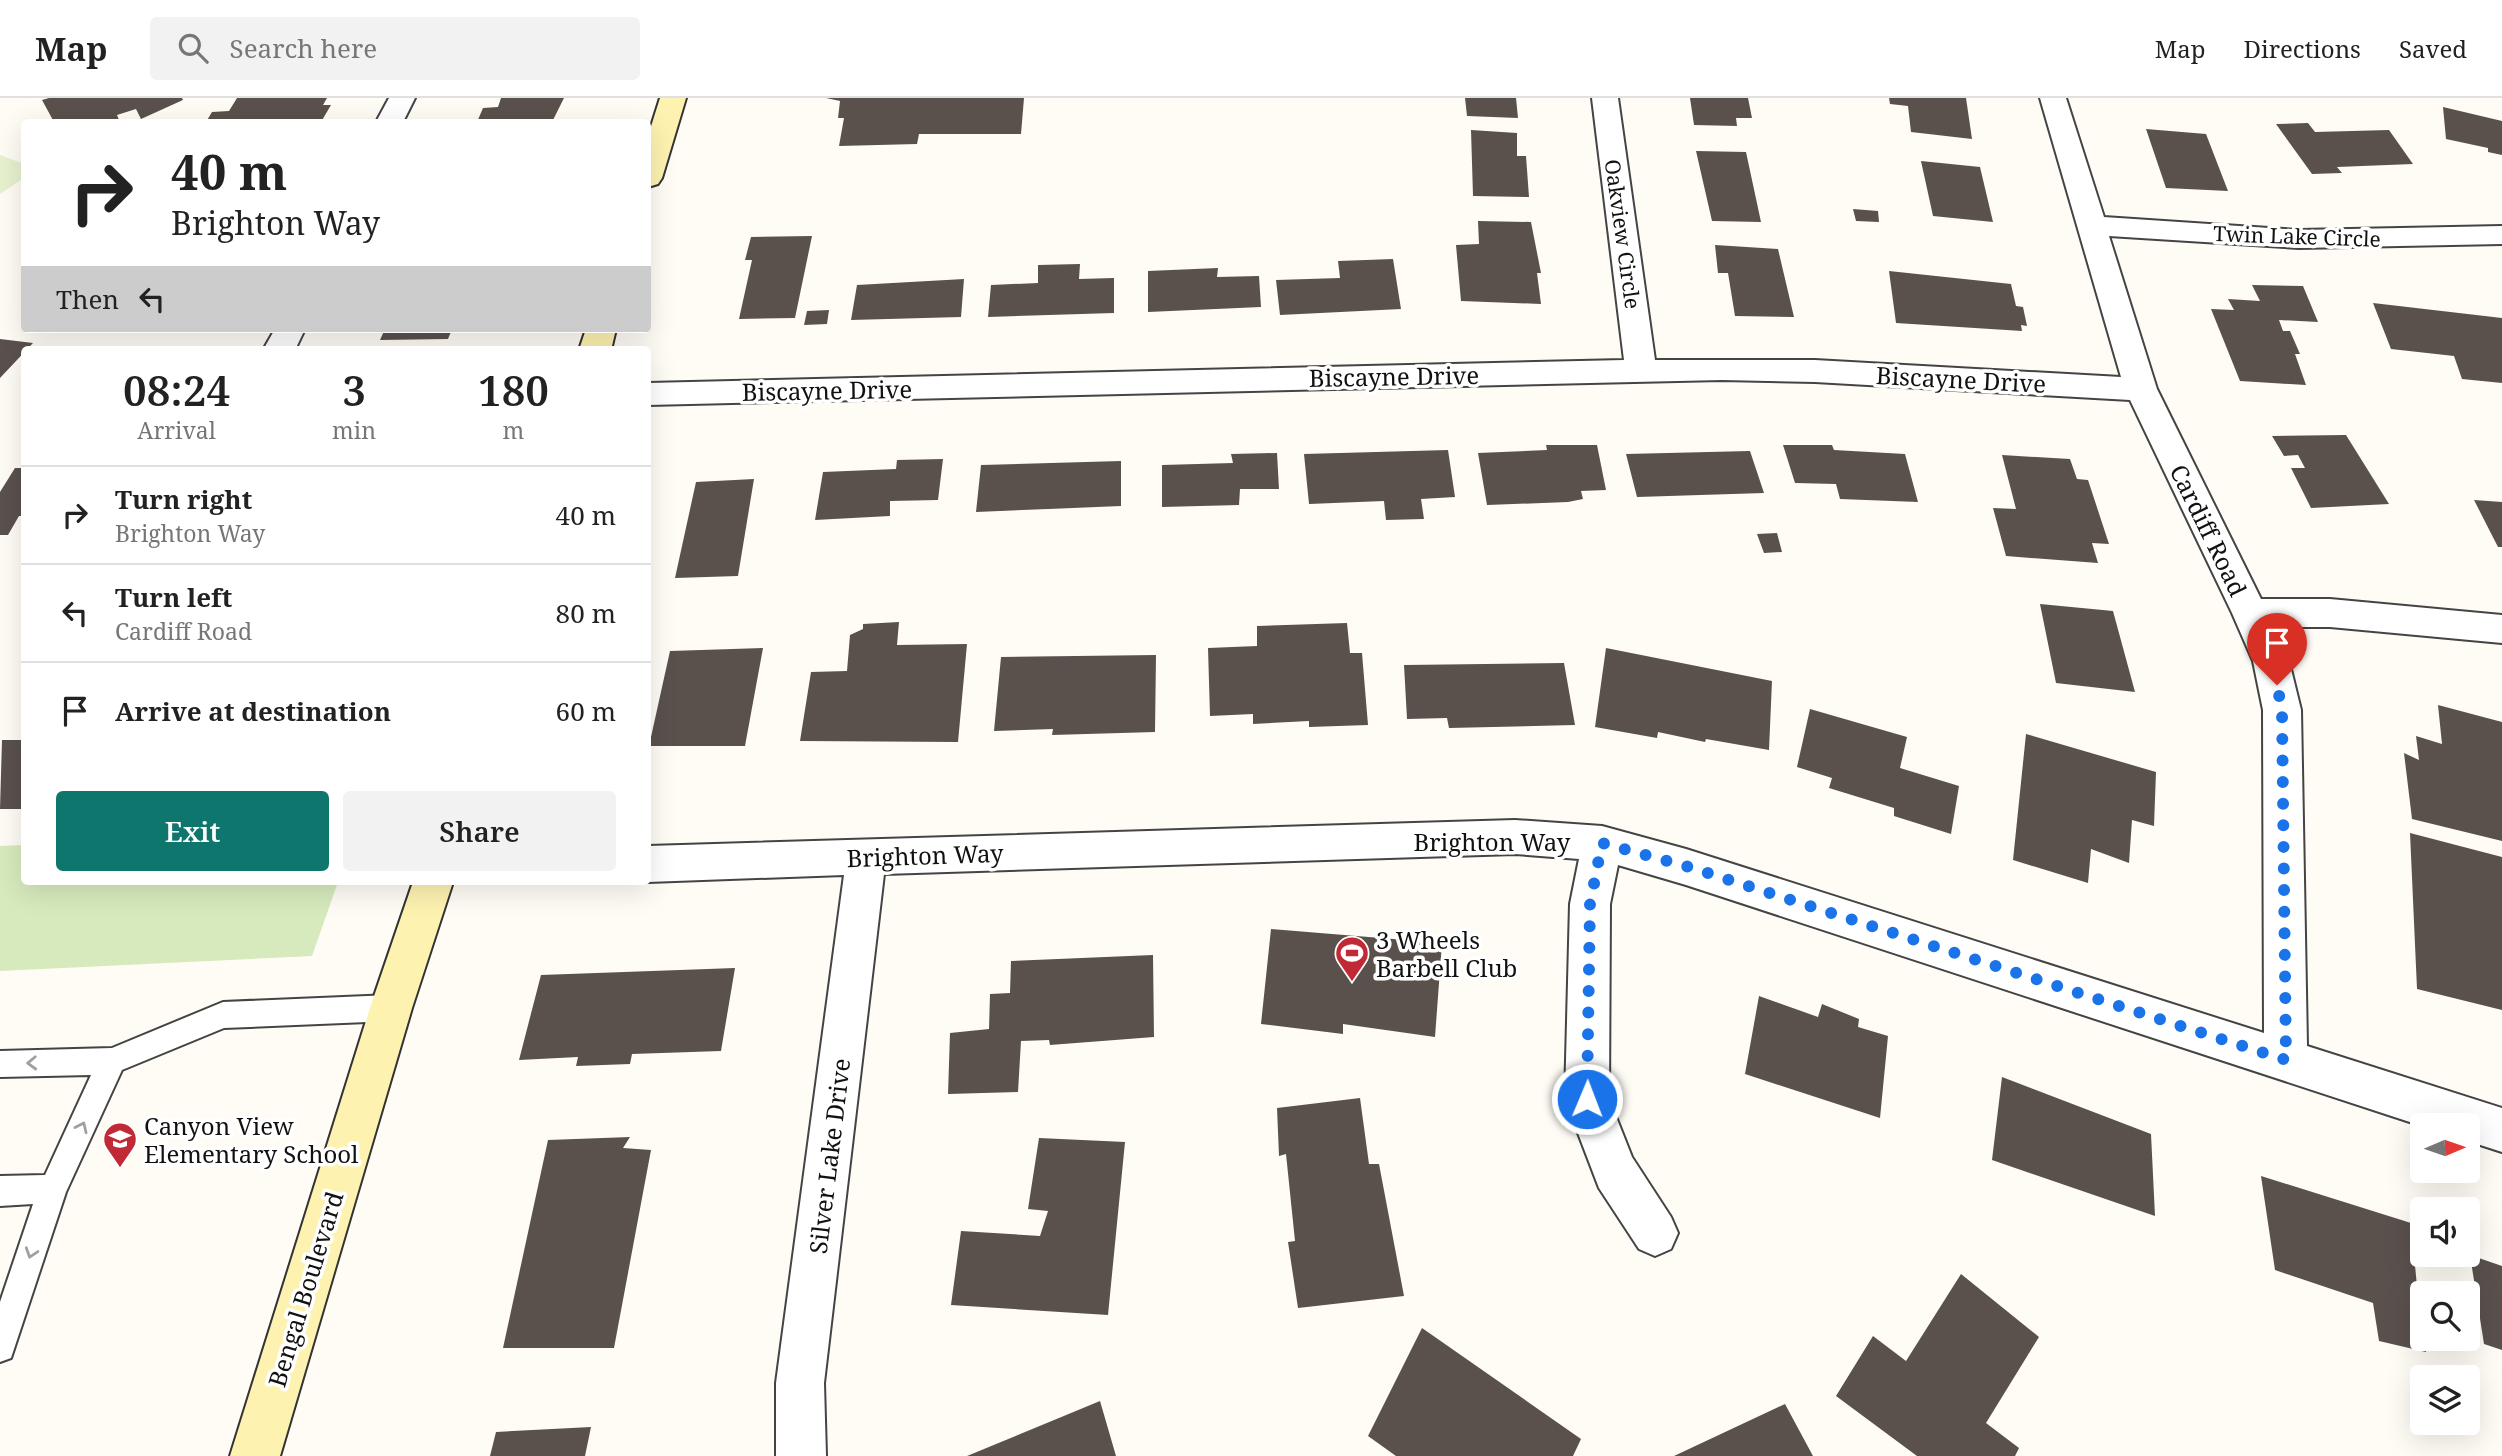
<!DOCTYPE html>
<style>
body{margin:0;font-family:"Noto Serif",serif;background:#f2f2f2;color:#222;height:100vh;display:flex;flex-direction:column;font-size:26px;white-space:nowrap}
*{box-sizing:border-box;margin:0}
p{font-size:23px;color:#767676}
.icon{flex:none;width:38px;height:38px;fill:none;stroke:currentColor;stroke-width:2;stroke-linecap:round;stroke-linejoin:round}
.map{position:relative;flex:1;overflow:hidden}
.drawer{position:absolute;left:21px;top:248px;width:630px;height:539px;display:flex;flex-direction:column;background:#fff;border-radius:7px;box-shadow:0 7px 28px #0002}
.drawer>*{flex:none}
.hud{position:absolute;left:21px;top:21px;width:630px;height:214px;border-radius:7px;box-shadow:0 7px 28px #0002;background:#fff;color:#222;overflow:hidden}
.needle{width:46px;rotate:88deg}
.buttons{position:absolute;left:2410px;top:1015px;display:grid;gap:14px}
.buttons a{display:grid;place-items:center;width:70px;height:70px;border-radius:7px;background:#fff;box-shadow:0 7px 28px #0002;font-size:35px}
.pin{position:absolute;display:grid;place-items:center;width:60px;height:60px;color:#fff;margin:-72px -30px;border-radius:50% 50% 50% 0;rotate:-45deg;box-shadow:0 0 7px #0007}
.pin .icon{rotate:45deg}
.me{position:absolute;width:77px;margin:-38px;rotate:1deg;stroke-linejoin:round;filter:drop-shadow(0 0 5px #0008)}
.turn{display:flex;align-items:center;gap:24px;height:147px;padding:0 35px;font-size:32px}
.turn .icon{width:91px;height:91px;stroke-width:2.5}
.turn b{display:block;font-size:49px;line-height:60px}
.then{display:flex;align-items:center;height:66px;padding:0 35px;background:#0003;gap:14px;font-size:26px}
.eta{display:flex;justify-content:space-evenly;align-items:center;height:119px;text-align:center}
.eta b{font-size:42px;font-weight:600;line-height:49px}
.action{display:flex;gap:14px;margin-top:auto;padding:14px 35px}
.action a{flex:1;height:80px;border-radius:7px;background:#0f766e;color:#fff;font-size:28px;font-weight:600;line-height:80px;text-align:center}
.action a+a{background:#f2f2f2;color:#222}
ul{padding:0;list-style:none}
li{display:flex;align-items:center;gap:21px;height:98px;padding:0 35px;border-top:2px solid #e0e0e0}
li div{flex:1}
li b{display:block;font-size:26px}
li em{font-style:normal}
header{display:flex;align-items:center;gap:42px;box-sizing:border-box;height:98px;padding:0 35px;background:#fff;border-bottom:2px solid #e0e0e0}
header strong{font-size:33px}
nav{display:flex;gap:38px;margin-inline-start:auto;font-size:24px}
.search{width:490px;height:63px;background:#f2f2f2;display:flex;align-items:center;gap:18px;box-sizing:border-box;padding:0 24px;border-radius:7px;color:#767676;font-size:26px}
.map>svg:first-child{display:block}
.green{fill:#d7eabd}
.pitch{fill:#e7f1cf}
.building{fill:#5a514d}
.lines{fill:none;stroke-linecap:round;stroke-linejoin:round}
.service-casing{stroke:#444;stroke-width:4}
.minor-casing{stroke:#444;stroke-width:4}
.secondary-casing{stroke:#333;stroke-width:4}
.service{fill:#fff;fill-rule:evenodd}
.minor{fill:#fff;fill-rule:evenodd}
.secondary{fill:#fef2b1;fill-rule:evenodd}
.oneway{stroke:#a0a0a0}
.route{stroke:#1a73e8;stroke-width:12;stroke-dasharray:0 21.6}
.labels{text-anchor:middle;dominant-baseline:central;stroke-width:7;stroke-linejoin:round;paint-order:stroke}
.far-street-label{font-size:21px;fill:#111;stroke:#fff}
.street-label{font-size:24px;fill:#111;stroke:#fff}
.poi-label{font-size:24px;fill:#111;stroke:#fff;text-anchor:start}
</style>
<header>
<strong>Map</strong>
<div class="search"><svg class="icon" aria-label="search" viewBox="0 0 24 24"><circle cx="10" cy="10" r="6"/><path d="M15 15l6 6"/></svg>Search here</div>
<nav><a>Map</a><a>Directions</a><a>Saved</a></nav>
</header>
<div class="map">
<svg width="2502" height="1358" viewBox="0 0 2502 1358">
<rect width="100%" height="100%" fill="#fffcf5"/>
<path class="green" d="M24 747V784H338L312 858 0 873V748Z"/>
<path class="pitch" d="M0 57 24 66V80L0 96Z"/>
<path class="building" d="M49 0H182L183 2 141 21 136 11 117 17 119 22 112 24H54L42 2Z
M237 0H327L323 7H331L321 24H206L212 14 229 13Z
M501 0H564L552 24H477L483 10 498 9Z
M826 0H1024L1021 36H919L917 46 839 48 844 20H838L840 3Z
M1465 0H1516L1518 20 1467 18Z
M1690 0H1748L1752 20H1736L1737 28 1694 27Z
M1889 0H1966L1972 41 1911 34 1908 8 1890 6Z
M2443 9 2502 23V57L2488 54V50L2446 41Z
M2308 25 2315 34 2389 32 2413 66 2337 69 2342 75 2312 76 2276 26Z
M2146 31 2206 36 2228 93 2166 90Z
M1471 32 1517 35V58H1526L1529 99 1473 98Z
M1696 53 1746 54 1761 124 1712 123Z
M1921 63 1980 69 1993 124 1933 118Z
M1853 111 1878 113 1879 124 1856 123Z
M1478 123 1531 124 1541 175H1537L1541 206 1461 203 1456 147 1479 146Z
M812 138 795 220 739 221 752 162H745L751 139Z
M1715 147 1778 151 1794 219 1735 218 1728 175H1718Z
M1393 161 1401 211 1280 217 1276 182 1340 180 1338 163Z
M1080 166 1079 181 1114 180V215L988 219 991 187 1038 185V167Z
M1218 170 1217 179 1259 178 1261 209 1148 214V173Z
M1889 173 2011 186 2016 208 2023 209 2027 228 2021 227 2022 233 1896 225Z
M964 181 961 219 851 222 857 187Z
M2252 187 2303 188 2318 224 2279 222 2283 233H2290L2300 256H2295L2306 287 2240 283 2211 211 2234 212 2228 201 2260 203Z
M2373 205 2502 220V285L2462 281 2454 258 2391 251Z
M829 212 827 226 804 227 807 213Z
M385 231H452L448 241 380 242Z
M0 241 33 245 0 280Z
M170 248 168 252H97L98 249Z
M2346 337 2389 406 2311 410 2291 370H2305L2298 357 2284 358 2272 338Z
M1546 347H1597L1606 392 1581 393 1583 401 1568 404 1487 407 1478 355 1547 352Z
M1783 347H1832L1834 352 1905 356 1918 404 1840 401 1836 386 1795 385Z
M1448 352 1455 399 1421 401 1424 421 1386 422 1384 403 1309 406 1304 356Z
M1750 353 1764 395 1637 399 1626 356Z
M1277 355 1279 391H1240L1239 407 1162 409V367L1233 365 1231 356Z
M2002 357 2070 361 2077 381 2088 382 2109 446 2092 445 2098 465 2006 458 1993 410 2016 411Z
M943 361 938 402 890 403V418L815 422 823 374 896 371 897 362Z
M1121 363V408L976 414 981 367Z
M15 370H24V418H19L8 437H0V394Z
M754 381 738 478 675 480 696 384Z
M2474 402 2502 404V449H2498Z
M1777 435 1782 454 1764 455 1757 436Z
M2040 506 2113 513 2135 594 2056 585Z
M899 524 897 547 967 546 958 644 800 643 811 574 847 573 850 537 863 531V526Z
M1347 525 1350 555H1362L1368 627 1309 629V623L1253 626V616L1210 618 1208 550 1257 548V528Z
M763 550 745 648H649L670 553Z
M1606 550 1772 583 1769 652 1706 641 1705 644 1658 634 1657 640 1595 629Z
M1156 557 1155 634 1052 637 1053 631 994 633 1001 559Z
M1564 565 1575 627 1449 630 1447 620 1407 621 1404 567Z
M2438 607 2502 624V743L2412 721 2404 655 2419 662 2416 638 2442 646Z
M1810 611 1907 639 1900 670 1959 688 1951 736 1894 718V710L1829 690 1832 680 1797 669Z
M2026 636 2156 674 2154 728 2132 722 2129 765 2091 751 2088 785 2013 762Z
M2 642H24V711H0Z
M2410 735 2502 759V912L2417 891Z
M1271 831 1442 845 1435 939 1343 926V936L1261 926Z
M1153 857 1154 939 1050 947 1049 942 1021 943 1018 994 948 996 950 935 989 931 990 896 1010 895 1011 863Z
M735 870 721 953 632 956 630 966 576 968 578 959 519 962 541 877Z
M1759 898 1818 919 1822 906 1859 921 1858 929 1888 938 1880 1020 1745 976Z
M2002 979 2151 1036 2155 1118 1992 1062Z
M1360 1000 1369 1066H1379L1404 1198 1298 1210 1288 1144 1295 1143 1286 1056 1279 1058 1277 1010Z
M630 1039 623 1050 651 1052 614 1250H503L548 1042Z
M1039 1040 1125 1044 1108 1217 951 1207 961 1133 1040 1138 1048 1113 1028 1111Z
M2261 1078 2411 1125 2422 1241H2424L2426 1254 2379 1243 2373 1205 2275 1172Z
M2470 1157 2502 1168V1252L2484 1246Z
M1961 1176 2039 1239 1986 1325 2019 1350 2015 1358H1917L1836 1298 1873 1238 1906 1263Z
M1422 1230 1581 1341 1573 1358H1396L1368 1338Z
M1100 1303 1116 1358H967Z
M1785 1306 1813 1358H1674Z
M591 1329 585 1358H490L496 1334Z"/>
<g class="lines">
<g class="service-casing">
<path id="service" d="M391 897 401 901 405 910 401 919 391 923 224 930 122 972 66 1094 11 1260 0 1264V1204L33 1106 0 1108V1078L45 1077 91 977 0 979V953L112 950 223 904Z"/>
</g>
<g class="minor-casing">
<path id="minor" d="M389 0H415L403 24H376Z
M1592 0H1618L1655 262H1815L2121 279 2040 0H2066L2104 119 2299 132 2502 128V146L2299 150 2109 138 2157 291 2261 501H2330L2502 517V545L2330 529H2274L2289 563 2301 612 2307 948 2502 1010V1054L2468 1043V1027L2422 1028 1686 787 1618 767 1610 806 1609 1001 1632 1059 1671 1119 1678 1135 1671 1151 1655 1158 1639 1151 1599 1090 1565 1001 1570 806 1579 761 1515 756 884 776 824 1285 826 1358H776V1285L844 777 648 784V748L1515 722 1602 728 1686 751 2264 935 2263 612 2253 563 2232 515 2130 302 1815 284 1722 282 648 307V285L1624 262Z
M275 231H305L295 252H263Z"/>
</g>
<g class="secondary-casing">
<path id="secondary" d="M660 0H686L662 80 658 86 648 89V38Z
M586 231H616L611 252H579Z
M413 784H453L412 910 280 1358H230L370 910Z"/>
</g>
<use href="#service" class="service"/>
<use href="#minor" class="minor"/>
<use href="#secondary" class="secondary"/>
</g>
<defs><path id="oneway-chevron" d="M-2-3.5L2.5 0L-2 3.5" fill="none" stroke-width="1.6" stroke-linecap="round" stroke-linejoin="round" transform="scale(1.75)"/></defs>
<g class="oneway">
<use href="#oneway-chevron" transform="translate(32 965) rotate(178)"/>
<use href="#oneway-chevron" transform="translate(82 1029) rotate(-65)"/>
<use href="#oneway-chevron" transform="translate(31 1155) rotate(108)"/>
</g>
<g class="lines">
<path class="route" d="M1587 1001 1590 806 1602 745 1686 768 2286 962 2282 612 2277 587"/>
</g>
<defs>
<g id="stadium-pin" transform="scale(1.75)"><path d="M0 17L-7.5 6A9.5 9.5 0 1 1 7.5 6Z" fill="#c12937" stroke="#fff"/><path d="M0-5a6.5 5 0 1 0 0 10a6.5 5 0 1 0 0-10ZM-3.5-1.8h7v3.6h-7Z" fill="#fff"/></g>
<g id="school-pin" transform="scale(1.75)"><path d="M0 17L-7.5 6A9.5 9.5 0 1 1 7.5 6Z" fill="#c12937" stroke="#fff"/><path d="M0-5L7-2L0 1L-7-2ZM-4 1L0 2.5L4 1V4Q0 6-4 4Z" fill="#fff"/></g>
</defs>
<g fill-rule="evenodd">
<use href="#stadium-pin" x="1352" y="855"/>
<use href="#school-pin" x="120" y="1041"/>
</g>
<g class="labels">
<g class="far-street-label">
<text transform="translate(1623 136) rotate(82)">Oakview Circle</text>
<text transform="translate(2297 138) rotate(2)">Twin Lake Circle</text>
</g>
<g class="street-label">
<text transform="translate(1394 278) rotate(-1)">Biscayne Drive</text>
<text transform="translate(1961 281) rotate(3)">Biscayne Drive</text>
<text transform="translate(827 292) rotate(-1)">Biscayne Drive</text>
<text transform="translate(2209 432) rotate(64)">Cardiff Road</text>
<text x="1492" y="743">Brighton Way</text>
<text transform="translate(925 757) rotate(-2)">Brighton Way</text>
<text transform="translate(829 1058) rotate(-83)">Silver Lake Drive</text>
<text transform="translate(305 1191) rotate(-73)">Bengal Boulevard</text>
</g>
<g class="poi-label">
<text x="1376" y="841">3 Wheels<tspan x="1376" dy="28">Barbell Club</tspan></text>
<text x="144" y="1027">Canyon View<tspan x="144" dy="28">Elementary School</tspan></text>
</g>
</g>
</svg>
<div class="buttons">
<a><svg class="needle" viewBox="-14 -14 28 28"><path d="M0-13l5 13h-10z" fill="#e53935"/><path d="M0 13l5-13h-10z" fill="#767676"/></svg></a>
<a><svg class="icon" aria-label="sound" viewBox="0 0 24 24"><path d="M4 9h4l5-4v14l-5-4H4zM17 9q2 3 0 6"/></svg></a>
<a><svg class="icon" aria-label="search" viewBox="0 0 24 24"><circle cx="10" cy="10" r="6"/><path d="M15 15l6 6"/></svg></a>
<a><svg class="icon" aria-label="layers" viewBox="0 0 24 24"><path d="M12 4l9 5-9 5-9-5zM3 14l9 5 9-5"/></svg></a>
</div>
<div class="pin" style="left:2277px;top:587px;background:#d93025"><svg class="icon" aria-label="arrive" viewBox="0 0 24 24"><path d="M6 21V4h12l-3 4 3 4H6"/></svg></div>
<svg class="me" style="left:1587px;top:1001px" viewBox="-20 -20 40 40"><circle r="17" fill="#1a73e8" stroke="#fff" stroke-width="3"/><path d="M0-11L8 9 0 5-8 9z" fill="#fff"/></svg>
<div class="hud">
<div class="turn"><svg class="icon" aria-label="right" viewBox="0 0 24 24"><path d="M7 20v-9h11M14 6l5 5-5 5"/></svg><div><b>40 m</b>Brighton Way</div></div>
<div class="then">Then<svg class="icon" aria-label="left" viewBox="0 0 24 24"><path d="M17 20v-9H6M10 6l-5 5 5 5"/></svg></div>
</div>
<section class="drawer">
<div class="eta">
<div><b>08:24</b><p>Arrival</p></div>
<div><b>3</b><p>min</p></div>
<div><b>180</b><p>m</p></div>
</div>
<ul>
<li><svg class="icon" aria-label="right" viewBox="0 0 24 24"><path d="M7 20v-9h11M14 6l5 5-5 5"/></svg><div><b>Turn right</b><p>Brighton Way</p></div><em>40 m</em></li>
<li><svg class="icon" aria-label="left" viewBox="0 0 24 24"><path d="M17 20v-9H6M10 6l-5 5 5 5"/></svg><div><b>Turn left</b><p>Cardiff Road</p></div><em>80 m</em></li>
<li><svg class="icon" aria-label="arrive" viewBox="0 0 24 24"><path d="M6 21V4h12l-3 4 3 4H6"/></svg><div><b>Arrive at destination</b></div><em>60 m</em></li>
</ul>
<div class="action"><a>Exit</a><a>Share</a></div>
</section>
</div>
